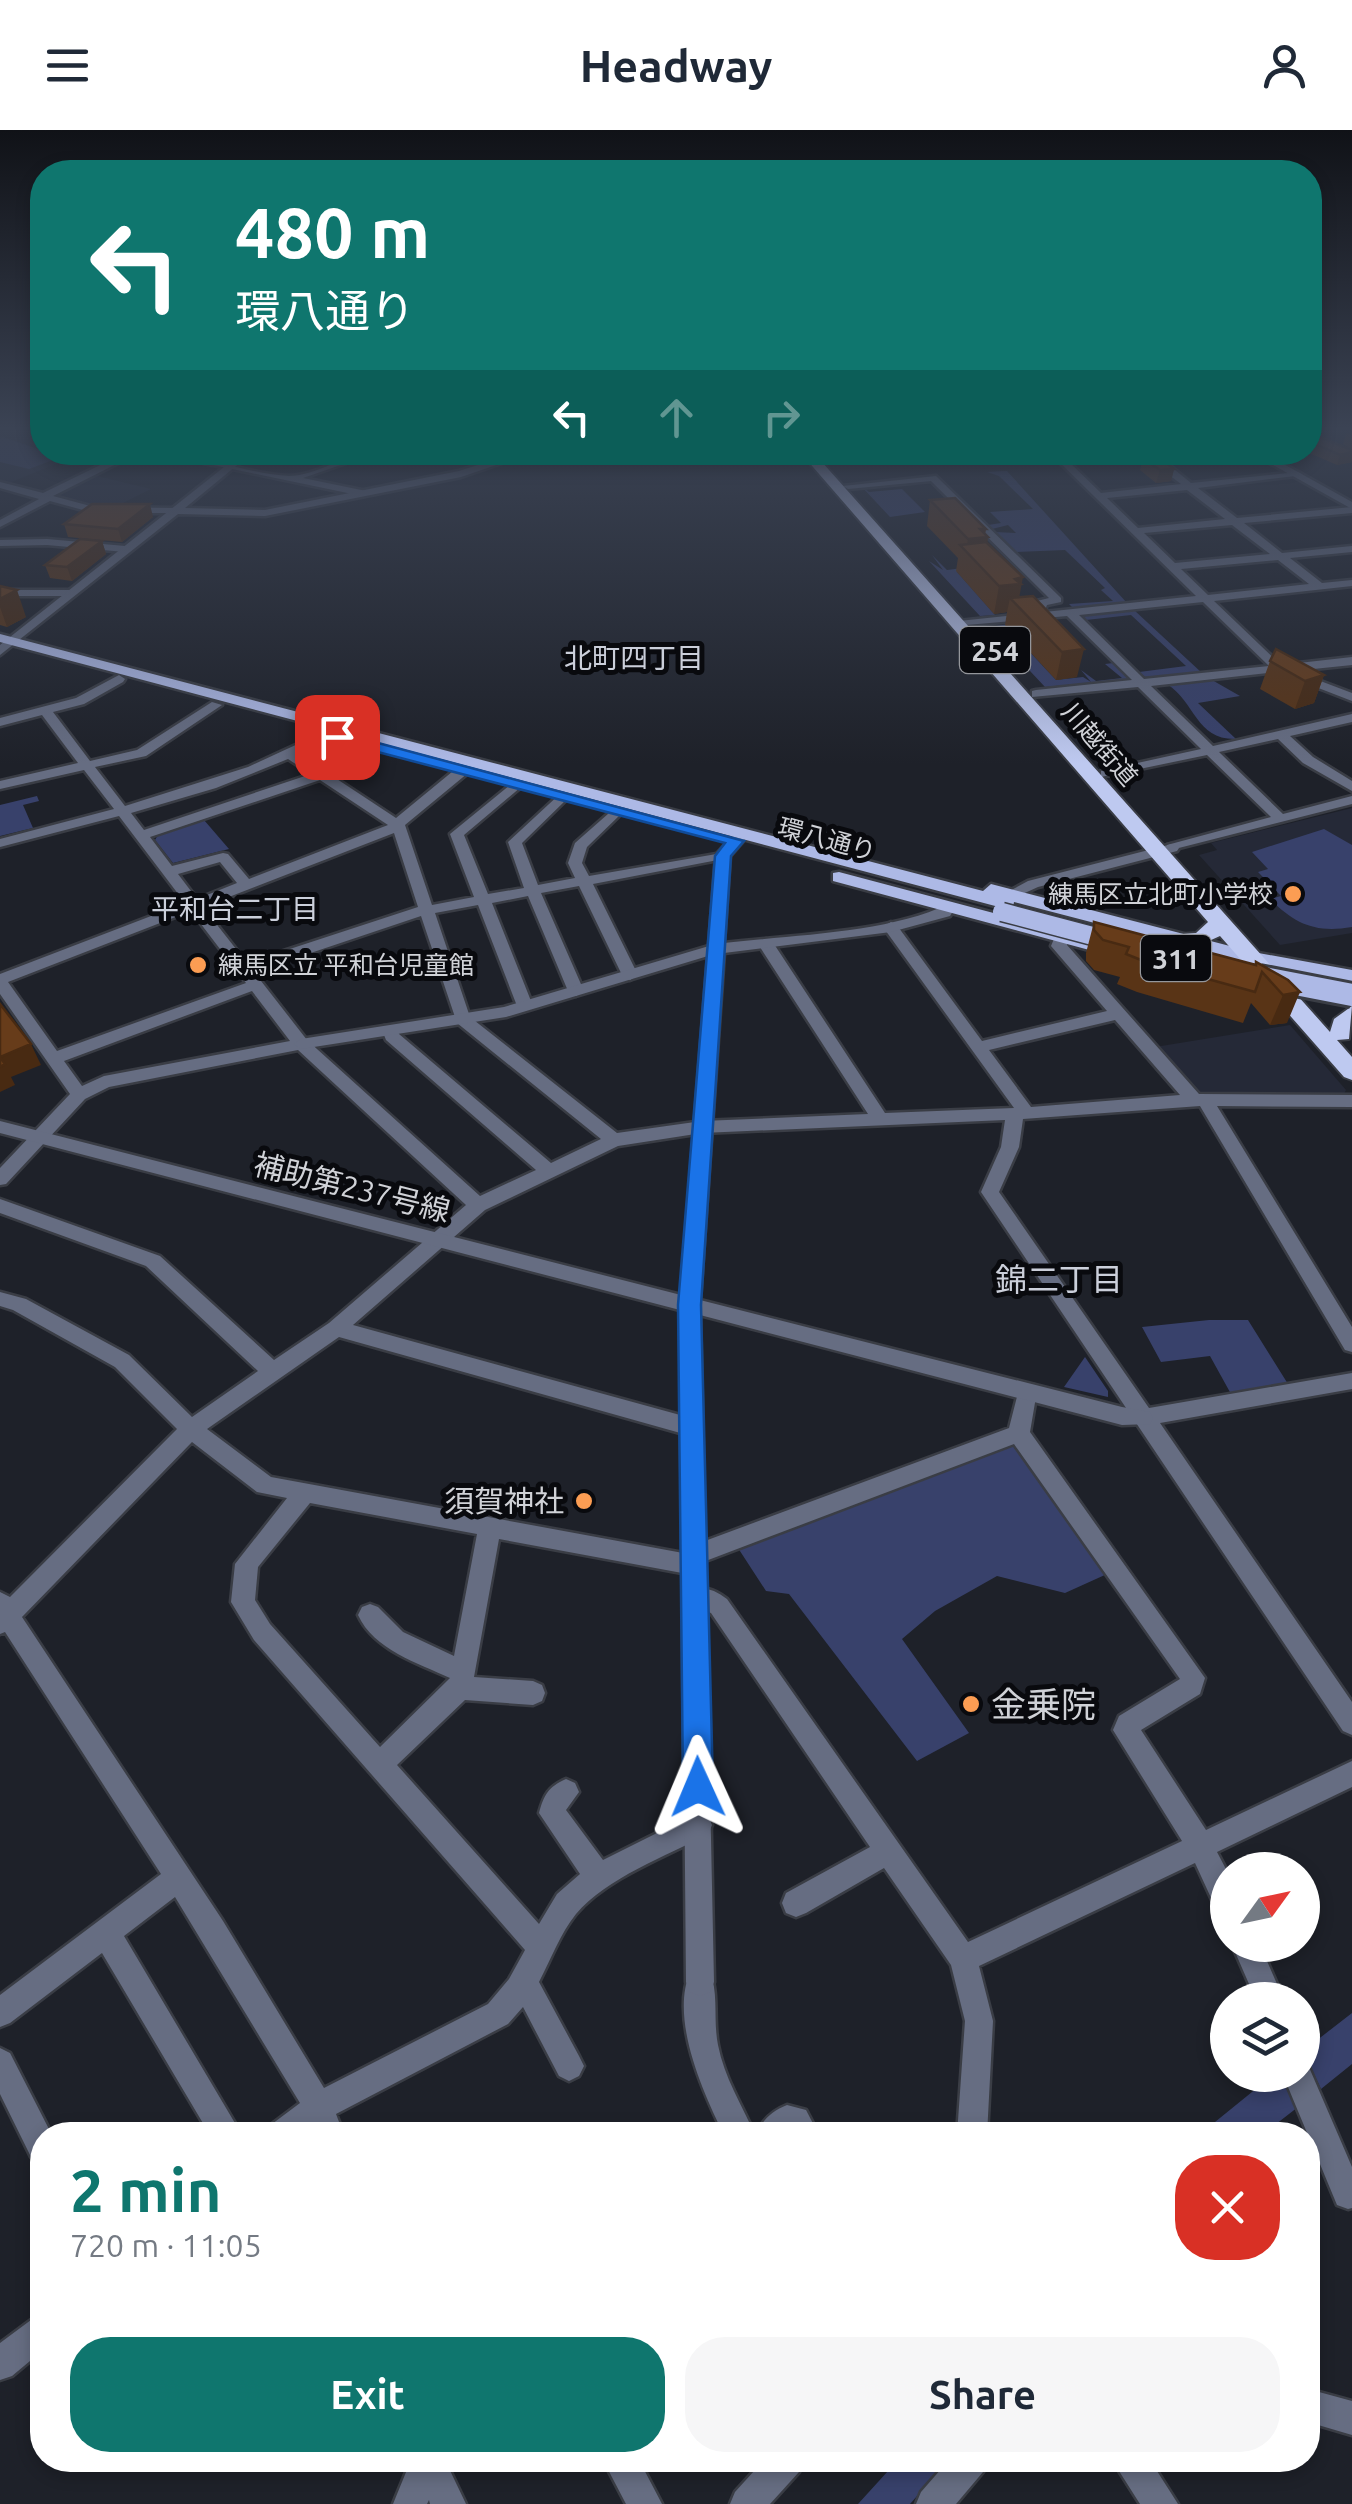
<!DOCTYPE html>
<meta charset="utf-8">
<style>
body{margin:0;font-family:Ubuntu,"Noto Sans JP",sans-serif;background:#f6f6f7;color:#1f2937;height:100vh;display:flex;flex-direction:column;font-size:38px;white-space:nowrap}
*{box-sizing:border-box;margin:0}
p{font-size:32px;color:#747a83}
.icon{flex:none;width:55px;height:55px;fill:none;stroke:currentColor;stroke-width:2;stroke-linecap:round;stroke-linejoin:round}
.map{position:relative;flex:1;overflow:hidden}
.drawer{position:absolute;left:30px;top:1992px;width:1290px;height:350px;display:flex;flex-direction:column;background:#fff;border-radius:40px;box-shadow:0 5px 15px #0003}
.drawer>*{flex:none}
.hud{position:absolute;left:30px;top:30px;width:1292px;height:305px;border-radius:40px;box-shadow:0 5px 15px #0003;background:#0f766e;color:#fff;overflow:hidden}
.needle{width:65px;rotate:57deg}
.controls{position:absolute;left:1210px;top:1722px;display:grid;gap:20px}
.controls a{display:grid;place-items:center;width:110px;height:110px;border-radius:50%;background:#fff;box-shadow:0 5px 15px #0003;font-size:50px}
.pin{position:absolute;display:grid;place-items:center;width:85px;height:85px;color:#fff;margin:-42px;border-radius:20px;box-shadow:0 5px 15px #0006}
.me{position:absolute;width:110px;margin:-55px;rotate:359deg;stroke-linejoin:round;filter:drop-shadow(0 0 8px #0008)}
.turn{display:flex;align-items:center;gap:35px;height:210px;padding:0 40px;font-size:45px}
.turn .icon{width:130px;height:130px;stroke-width:2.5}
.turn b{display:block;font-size:70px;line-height:85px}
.lanes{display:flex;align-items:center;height:95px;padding:0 40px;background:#0003;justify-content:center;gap:50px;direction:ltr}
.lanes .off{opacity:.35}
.round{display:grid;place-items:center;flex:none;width:105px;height:105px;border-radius:40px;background:#f6f6f7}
.headline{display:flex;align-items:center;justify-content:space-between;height:170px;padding:0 40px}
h1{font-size:60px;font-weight:600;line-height:75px;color:#0f766e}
.action{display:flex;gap:20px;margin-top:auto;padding:20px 40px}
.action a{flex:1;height:115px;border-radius:40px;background:#0f766e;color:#fff;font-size:40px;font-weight:600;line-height:115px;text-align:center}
.action a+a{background:#f6f6f7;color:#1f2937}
header{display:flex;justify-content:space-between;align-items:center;height:130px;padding:0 40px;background:#fff;font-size:45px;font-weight:600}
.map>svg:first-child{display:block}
.built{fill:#252937}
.green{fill:#38416b}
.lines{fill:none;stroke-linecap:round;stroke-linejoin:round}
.minor-casing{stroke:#3a3d45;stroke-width:5}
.tertiary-casing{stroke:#3a3d45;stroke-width:5}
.primary-casing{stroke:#3a3d45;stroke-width:5}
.trunk-casing{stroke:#3a3d45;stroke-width:4}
.minor{fill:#666d82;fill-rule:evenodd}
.tertiary{fill:#666d82;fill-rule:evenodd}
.primary{fill:#adb9e6;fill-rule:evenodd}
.trunk{fill:#bec9f0;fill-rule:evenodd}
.primary-bridge-far1-casing{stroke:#3a3d45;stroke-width:21;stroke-linecap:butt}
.primary-bridge-casing{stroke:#3a3d45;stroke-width:28;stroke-linecap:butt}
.primary-bridge-far1{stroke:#adb9e6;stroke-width:18}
.primary-bridge{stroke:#adb9e6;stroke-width:22}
.wall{fill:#593416}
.shaded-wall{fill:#482a12}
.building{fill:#673c1a;stroke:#482a12;stroke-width:2.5}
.route{fill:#1a73e8;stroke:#114b97;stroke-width:2.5}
.poi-dot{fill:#fc9d53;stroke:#090a0e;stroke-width:4}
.labels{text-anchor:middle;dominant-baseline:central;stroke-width:10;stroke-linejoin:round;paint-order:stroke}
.far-street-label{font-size:25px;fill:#d0d2d7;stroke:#090a0e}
.far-poi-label{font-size:25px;fill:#d0d2d7;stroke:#090a0e;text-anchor:end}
.shield{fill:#090a0e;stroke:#94969b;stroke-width:2.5}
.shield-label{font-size:28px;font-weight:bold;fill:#d0d2d7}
.far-neighbourhood-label{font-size:28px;fill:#cbcfda;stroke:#090a0e}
.street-label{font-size:30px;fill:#d0d2d7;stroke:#090a0e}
.poi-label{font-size:30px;fill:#d0d2d7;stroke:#090a0e;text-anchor:end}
.neighbourhood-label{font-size:32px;fill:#cbcfda;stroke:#090a0e}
.near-poi-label{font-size:35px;fill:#d0d2d7;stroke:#090a0e;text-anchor:start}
</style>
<header><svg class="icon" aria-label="menu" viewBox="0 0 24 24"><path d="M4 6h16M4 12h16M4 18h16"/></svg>Headway<svg class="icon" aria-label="person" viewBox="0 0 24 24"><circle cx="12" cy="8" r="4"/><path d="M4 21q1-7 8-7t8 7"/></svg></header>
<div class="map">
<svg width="1352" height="2374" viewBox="0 0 1352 2374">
<rect width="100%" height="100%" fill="#1e2129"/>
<path class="built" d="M0 301H42V322L83 323 9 353 0 351Z
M93 345 151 359 113 378 53 366Z
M1352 678V803L1280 815 1199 725 1217 720 1211 713Z
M1290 895 1346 960 1344 964 1200 963 1155 917Z"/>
<path class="green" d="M3 307 61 327 29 339 0 332V308Z
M1007 341 1127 473 1073 478 1069 474 1113 471 1101 460 1105 458 1065 420 1015 422 995 402 1016 403 1008 395 992 399 988 395 1001 393 990 382 1033 379 999 346 987 342Z
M862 357 869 362 902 359 925 382 890 387Z
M932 425 947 440 995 434 957 442 995 485 1038 482 980 486 929 431 943 440Z
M1134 480 1202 543 1145 547 1139 542 1186 536 1131 485 1086 490 1082 486Z
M1038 490 1011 502 1056 550 1083 547 1091 552 1081 540 1096 551 1122 548 1105 534 1113 533 1130 549 1045 557 989 497Z
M1212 550 1240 566 1198 573 1236 609C1196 610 1196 573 1167 554Z
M37 666 39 671 23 675 33 698 0 706V675Z
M204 690 229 719 173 733 155 710 158 705Z
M1324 699 1352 715V797C1316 803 1296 795 1270 769L1281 766 1258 742 1268 739 1252 722Z
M1209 1190H1248L1288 1254 1231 1264 1210 1226 1161 1232 1142 1197Z
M1085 1227 1108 1261V1267L1064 1257Z
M1013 1313 1107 1444 1065 1463 997 1446 935 1481 902 1509 969 1603 917 1631 789 1464 766 1461 738 1418Z
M1352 1883V1934L1321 1959 1303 1921Z
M1273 1945H1284L1298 1977 1262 2005H1199Z
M898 2330H949L910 2374H858Z"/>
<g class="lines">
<g class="minor-casing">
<path id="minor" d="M1310 304 1352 322V328L1310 310Z
M127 322H140L53 366 94 377 174 378 178 383H94L50 371 0 397V390L39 369 0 358V352L43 363Z
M151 322C198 322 245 344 289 346 317 346 347 322 378 322L303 348 366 361 362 366Z
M486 322H500L516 330 508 332Z
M1049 322H1059L1064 327 1153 322 1191 353 1298 342 1303 345 1198 358 1237 388 1352 377V383L1244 393 1282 423 1352 416V422L1290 428 1322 453 1352 450V456L1214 471 1281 535 1352 527V535L1294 541 1352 563V571L1277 542 1151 556 1213 616 1352 584V592L1290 606 1313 627 1352 651V661L1303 633 1278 609 1219 622 1283 684 1352 666V674L1167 721V715L1271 687 1207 625 1101 647V641L1201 619 1138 557 1032 567V561L1036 560 1132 550 1067 486 955 496 953 494 959 491 1196 466ZM1143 325 1181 354 1101 363 1069 332ZM1187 360 1225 389 1138 398 1107 368ZM1232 395 1270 424 1175 433 1144 403ZM1278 430 1309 454 1208 465 1181 439ZM1203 472 1269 536 1144 549 1079 485Z
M936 346 1061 468V472L1047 475 1045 480H1037V471L1049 468 931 351 848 359 843 356Z
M47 409 125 416 130 419 125 422 47 415 0 416V410Z
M0 460H71L77 463 71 466H0Z
M119 545 125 549 123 552 84 574 53 582 90 631 137 620 212 572 222 575 146 626 95 637 125 676 248 637 328 600 334 604 333 607 299 624 396 688 458 637H468V643L405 695 432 775 474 767 450 704 516 650 521 651V657L464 705 488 764 524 758 508 712 562 662 567 663V669L522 713 538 755 575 748 568 733 575 713 617 676 624 680 622 683 587 717 582 733 589 746 728 722V728L723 729 593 754 638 845 630 850 622 845 579 756 541 763 584 861 576 866 568 861 528 766 492 773 533 876 525 881 517 876 478 775 435 783 470 887 617 1003 702 991 868 984 758 814 766 809 774 814 885 983 1014 978 883 797 891 792 896 794 982 911 1107 881 1051 816 1056 804 1061 802 1069 807 1067 815 1199 964 1352 965V977L1217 976 1352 1197V1222L1345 1220 1200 976 1023 989 1019 1017 999 1062 1149 1278 1352 1243V1259L1160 1293 1352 1572V1605L1343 1601 981 1062 1001 1017 1005 990 702 1003 618 1016 485 1080 353 1195 691 1288 699 1291 702 1297 699 1303 691 1306 339 1207 207 1299 271 1347 683 1423 686 1418 1009 1298 1020 1255H1034L1037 1261 1030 1302 1205 1548 1200 1564 1141 1600 1206 1700 1352 1631V1657L1217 1722 1228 1743V1786L1218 1783 1195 1733 979 1836 993 1891 987 2005H957L965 1891 951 1835 884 1738 806 1783 796 1787 786 1783 782 1773 786 1763 870 1717 711 1483 687 1475 683 1468 687 1461C702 1455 714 1459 727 1469L968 1812 1182 1711 1113 1600 1119 1586 1180 1549 1014 1314 703 1432 701 1442 693 1445 499 1409 474 1547 533 1551 542 1555 545 1563 542 1571 533 1575 465 1570 397 1635 539 1794 557 1764 580 1744 539 1683C544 1665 548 1657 566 1649L575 1653 579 1662 566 1680 603 1730 699 1682 708 1686 712 1695 708 1704C667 1726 606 1748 576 1784 560 1804 551 1829 539 1852L579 1926 584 1936 579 1946 569 1951 559 1946 523 1877 508 1894 336 1984 344 2005H314L313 2001 307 2005H268L272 1994 300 1973 175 1767 124 1806 242 2005H210L102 1823 10 1893 0 1897V1865L161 1744 5 1502 0 1504V1462L10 1467 177 1299 115 1237 13 1180 0 1176V1162L26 1169 129 1225 192 1287 258 1241 146 1136 0 1083V1069L160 1126 274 1230 329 1193 466 1075 298 920 109 957 85 969 6 1054 0 1055V1038L70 964 0 864V844L185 773 119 686 0 717V709L114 679 84 640 0 659V651L78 633 42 585 0 596V588L76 568ZM288 629 311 644 144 700 131 683 216 658ZM320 650 388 695 249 749 228 724 223 723 172 736 150 707ZM394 703 418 777 247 833 203 777ZM220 732 237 753 197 769 178 744ZM191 781 246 853 57 921 8 852ZM421 786 457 893 601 1009 551 1033 399 904 396 896H384L382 900 386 910 536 1040 480 1066 307 910 254 842ZM252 861 290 911 104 946 82 956 64 931ZM1115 890 1180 965 1031 977 989 920ZM192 1312 257 1362 287 1368 235 1434 231 1472 254 1510 525 1820 509 1849 488 1874 324 1958 223 1791 22 1487ZM310 1373 477 1404 454 1526 403 1502 378 1477 370 1474 362 1477 358 1485C374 1520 418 1533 450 1548L380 1617 270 1494 255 1470 258 1437Z
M1232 1815H1260L1284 1870H1256Z
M700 1838 710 1842C719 1864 713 1891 718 1915 724 1947 742 1975 755 2005H724C703 1962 670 1890 690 1842Z
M0 1918 10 1923 52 2005H42V2031L31 2027 0 1964Z
M1302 1932 1308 1935 1352 2037V2078L1348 2079 1337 2075 1283 1945H1302Z
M787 1975 806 1980 819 2005H756C762 1990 772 1981 787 1975Z
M42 2185V2221L12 2246 0 2250V2213L31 2190Z
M1308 2259 1352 2271V2305L1308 2292Z
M411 2330H445L466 2374H430L429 2370 427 2374H393Z
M603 2330H639L662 2374H626Z
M764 2330H804L799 2342 770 2374H730L735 2362Z
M949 2330H988L983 2342 956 2374H916L921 2362Z
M1112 2330H1150L1178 2374H1140Z"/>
</g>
<g class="tertiary-casing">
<path id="tertiary" d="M243 322H253L185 378 265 380 459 341 519 322H534L461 347 265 386 178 384 0 525V515Z
M1250 322H1262L1352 372V379Z
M737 701 749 704 730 726 724 813C792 805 889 803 948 774L955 778 950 786 891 802 724 823 700 1170 1122 1277 1150 1282 1153 1288 1150 1294 1122 1295 700 1185 714 1852 710 1862 700 1866 690 1862 686 1852 680 1180 0 1003V991L681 1165 708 826 506 887 301 919 293 914 301 909 504 877 709 816 716 725Z
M1172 714 1179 718 1177 721 1038 757 1014 768H1004L1002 765 1028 751Z"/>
</g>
<g class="primary-casing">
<path id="primary" d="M0 504 983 761 991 754 1253 822 1352 840V852L1252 834 1014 772 1013 777H999L0 512Z
M839 742 1126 818 1129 822 1119 828 833 751V743Z"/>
</g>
<g class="trunk-casing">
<path id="trunk" d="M800 322H813L1330 902 1334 889 1352 876 1349 909 1337 910 1352 927V950L1344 947 1220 806 1200 815 1170 813 1166 809 1170 805 1196 803 1208 792Z"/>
</g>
<use href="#minor" class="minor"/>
<use href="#tertiary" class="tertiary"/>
<use href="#primary" class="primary"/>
<use href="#trunk" class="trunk"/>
<g class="primary-bridge-far1-casing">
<path id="primary-bridge-far1" d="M1002 782 1123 814"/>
</g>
<g class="primary-bridge-casing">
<path id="primary-bridge" d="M1259 847 1352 865"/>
</g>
<use href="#primary-bridge-far1" class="primary-bridge-far1"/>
<use href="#primary-bridge" class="primary-bridge"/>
</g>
<path class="wall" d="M1352 303V332L1337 335 1307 322H1310V309L1351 319 1343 314 1346 304Z
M1143 328 1174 339 1171 351 1156 353 1140 340Z
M930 370 986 399 985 404 988 407 987 413 1020 467 1033 466 1077 547 1056 550 1005 495 1007 482 994 484 956 441 958 428 927 396Z
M153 387 122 412 68 407 64 394Z
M102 411 106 424 72 451 50 448 45 435Z
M0 477 26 487 7 497 0 495Z
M1270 531 1324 545 1314 573 1295 579 1260 559Z
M1094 792 1288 850 1287 893 1270 895 1251 873 1243 893 1137 862 1117 854 1120 847 1094 840 1086 831V823Z"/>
<path class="shaded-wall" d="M1352 322V332L1337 335 1340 325Z
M1174 339 1171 351 1156 353 1160 340Z
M150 374 153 387 122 412 118 399Z
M980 399H986L984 407H988L984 433 966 422 968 409Z
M102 411 106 424 72 451 67 437Z
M1023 447 1018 474 1010 468 1007 482 994 484 999 456 1015 449Z
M17 460 26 487 7 497 0 477V469Z
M1084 519 1077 547 1056 550 1062 522Z
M1324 545 1314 573 1295 579 1305 551Z
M1300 862 1287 893 1270 895 1283 865Z
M31 914 41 935 11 947 15 955 0 962V927Z"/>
<path class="building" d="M1322 308 1352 320V322L1340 325 1310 312V309Z
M1158 326 1174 339 1160 340 1143 328Z
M955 368 986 399H980L988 407 968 409 930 370Z
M92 374H150L118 399 64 394Z
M80 409 102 411 67 437 45 435Z
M986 412 1023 447 1015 449 1021 454 999 456 960 415Z
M0 456 17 460 0 469Z
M1033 466 1084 519 1062 522 1010 468Z
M1276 519 1324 545 1305 551 1270 531Z
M1094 792 1256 835V832L1288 850 1300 862 1283 865 1262 842 1255 862 1146 832 1126 824 1129 817 1103 810 1094 800Z
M0 874 31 914 0 927 5 934 0 937Z"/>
<linearGradient id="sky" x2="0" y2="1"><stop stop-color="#101217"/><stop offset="0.47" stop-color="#3b4354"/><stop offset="1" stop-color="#3b4354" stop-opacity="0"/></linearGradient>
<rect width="1352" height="634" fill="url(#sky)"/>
<path class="route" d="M337 602 744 711 731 726 701 1175 713 1657 708 1667 698 1672 688 1667 683 1657 678 1175 715 726 725 713 332 610V604Z"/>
<g class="poi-dot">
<circle cx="1293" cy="764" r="10"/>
<circle cx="198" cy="835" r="10"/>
<circle cx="584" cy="1371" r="10"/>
<circle cx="971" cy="1574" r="10"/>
</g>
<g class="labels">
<g class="far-street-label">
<text transform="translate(1100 614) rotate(49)">川越街道</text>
<text transform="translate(827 709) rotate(15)">環八通り</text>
</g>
<g class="far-poi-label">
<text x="1273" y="764">練馬区立北町小学校</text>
<text x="218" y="835" text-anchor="start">練馬区立 平和台児童館</text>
</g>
<g class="shield">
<rect x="960" y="497" width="70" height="46" rx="8"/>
<rect x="1141" y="805" width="70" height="46" rx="8"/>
</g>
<g class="shield-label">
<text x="995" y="520">254</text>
<text x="1176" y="828">311</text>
</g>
<g class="far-neighbourhood-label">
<text x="634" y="527">北町四丁目</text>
<text x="235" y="778">平和台二丁目</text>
</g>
<g class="street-label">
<text transform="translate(352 1057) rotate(14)">補助第237号線</text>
</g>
<g class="poi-label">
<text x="564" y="1371">須賀神社</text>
</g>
<g class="neighbourhood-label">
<text x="1059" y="1149">錦二丁目</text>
</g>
<g class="near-poi-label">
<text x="991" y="1574">金乗院</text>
</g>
</g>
</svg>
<div class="controls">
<a><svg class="needle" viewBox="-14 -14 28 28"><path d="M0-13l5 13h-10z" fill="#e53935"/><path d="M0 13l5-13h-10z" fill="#747a83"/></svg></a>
<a><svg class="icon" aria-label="layers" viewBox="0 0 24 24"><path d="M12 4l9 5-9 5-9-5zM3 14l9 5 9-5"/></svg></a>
</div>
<div class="pin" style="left:337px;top:607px;background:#d93025"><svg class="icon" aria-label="arrive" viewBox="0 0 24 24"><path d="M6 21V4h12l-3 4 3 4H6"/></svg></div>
<svg class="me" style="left:698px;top:1657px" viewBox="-20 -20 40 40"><path d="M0-17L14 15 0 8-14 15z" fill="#1a73e8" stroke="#fff" stroke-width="4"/></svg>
<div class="hud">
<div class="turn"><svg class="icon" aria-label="left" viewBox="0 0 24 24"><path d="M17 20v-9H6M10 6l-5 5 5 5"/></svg><div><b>480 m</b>環八通り</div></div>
<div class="lanes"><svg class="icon" aria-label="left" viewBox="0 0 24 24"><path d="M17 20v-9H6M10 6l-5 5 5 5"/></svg><svg class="icon off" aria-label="ahead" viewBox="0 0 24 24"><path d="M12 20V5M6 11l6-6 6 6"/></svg><svg class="icon off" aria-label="right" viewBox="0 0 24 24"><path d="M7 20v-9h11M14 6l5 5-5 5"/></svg></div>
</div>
<section class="drawer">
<div class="headline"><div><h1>2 min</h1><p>720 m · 11:05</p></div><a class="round" style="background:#d93025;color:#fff"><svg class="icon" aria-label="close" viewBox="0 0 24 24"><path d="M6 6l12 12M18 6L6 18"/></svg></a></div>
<div class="action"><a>Exit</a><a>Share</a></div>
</section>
</div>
